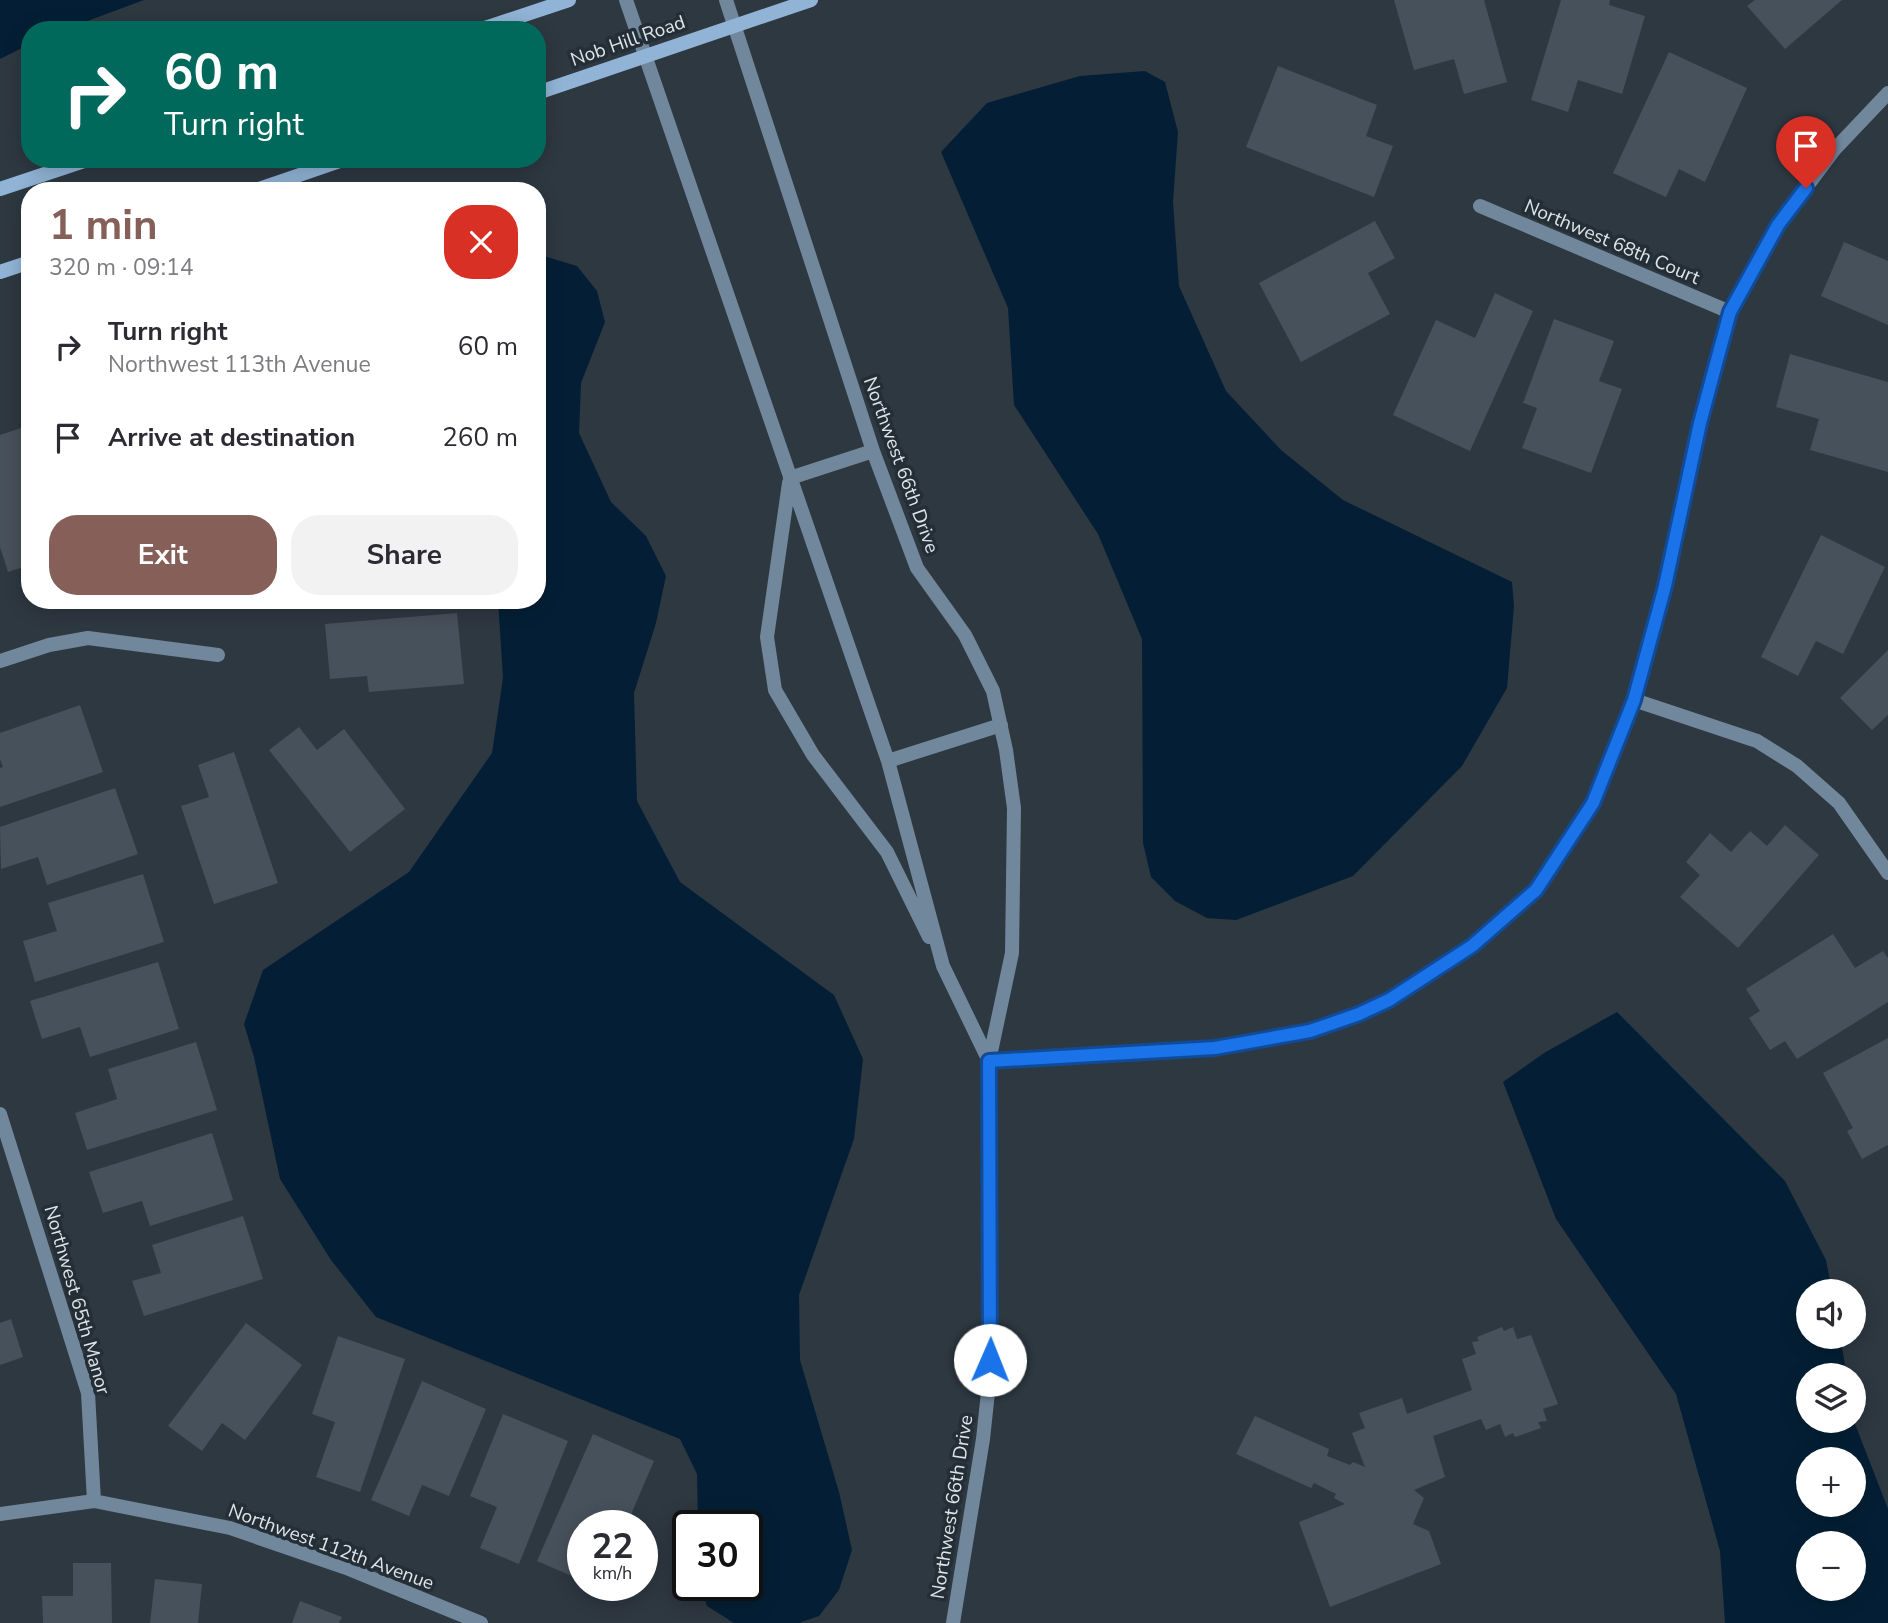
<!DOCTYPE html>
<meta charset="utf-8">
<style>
body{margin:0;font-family:"Nunito Sans",sans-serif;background:#f2f2f3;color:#2b2b33;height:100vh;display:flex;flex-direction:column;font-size:26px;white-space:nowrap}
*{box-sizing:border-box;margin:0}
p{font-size:23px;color:#7c7c81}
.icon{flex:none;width:38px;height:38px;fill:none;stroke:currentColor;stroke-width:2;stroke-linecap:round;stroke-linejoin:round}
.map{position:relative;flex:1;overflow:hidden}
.details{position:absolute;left:21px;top:182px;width:525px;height:427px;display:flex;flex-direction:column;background:#fff;border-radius:28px;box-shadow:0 4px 18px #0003}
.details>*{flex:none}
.guide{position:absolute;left:21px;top:21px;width:525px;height:147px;border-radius:28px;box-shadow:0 4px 18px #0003;background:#00695c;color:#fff;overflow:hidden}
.fabs{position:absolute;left:1796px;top:1279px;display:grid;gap:14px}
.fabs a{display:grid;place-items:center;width:70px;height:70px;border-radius:50%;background:#fff;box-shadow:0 4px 18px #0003;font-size:35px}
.speed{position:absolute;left:567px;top:1510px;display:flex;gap:14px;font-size:35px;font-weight:700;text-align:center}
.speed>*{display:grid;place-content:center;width:91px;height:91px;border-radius:50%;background:#fff;box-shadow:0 4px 18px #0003;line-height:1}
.speed small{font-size:18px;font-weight:400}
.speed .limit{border:4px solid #111;border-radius:10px;background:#fff;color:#111}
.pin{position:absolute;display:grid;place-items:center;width:60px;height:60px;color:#fff;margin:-72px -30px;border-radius:50% 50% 50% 0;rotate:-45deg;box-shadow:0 0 7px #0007}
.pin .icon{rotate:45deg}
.me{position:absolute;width:77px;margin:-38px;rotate:1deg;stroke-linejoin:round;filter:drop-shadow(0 0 5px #0008)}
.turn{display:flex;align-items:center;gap:24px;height:147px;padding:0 28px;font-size:32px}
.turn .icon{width:91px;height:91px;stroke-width:2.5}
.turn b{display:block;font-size:49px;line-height:60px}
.round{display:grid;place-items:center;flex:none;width:74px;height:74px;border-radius:28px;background:#f2f2f3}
.headline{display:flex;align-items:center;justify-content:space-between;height:119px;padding:0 28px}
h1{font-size:42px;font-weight:700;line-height:52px;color:#855f58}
.action{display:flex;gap:14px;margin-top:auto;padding:14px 28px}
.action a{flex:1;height:80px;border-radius:28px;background:#855f58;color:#fff;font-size:28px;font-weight:700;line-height:80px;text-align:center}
.action a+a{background:#f2f2f3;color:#2b2b33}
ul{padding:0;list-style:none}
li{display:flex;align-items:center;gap:21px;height:91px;padding:0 28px}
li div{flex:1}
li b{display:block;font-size:26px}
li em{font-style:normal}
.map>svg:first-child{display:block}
.water{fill:#041f35;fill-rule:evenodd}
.building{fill:#47515b}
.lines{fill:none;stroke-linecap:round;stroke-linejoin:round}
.minor{stroke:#71879c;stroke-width:14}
.secondary{stroke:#91b4d6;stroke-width:14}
.route-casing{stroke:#114b97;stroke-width:18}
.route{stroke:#1a73e8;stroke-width:12}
.labels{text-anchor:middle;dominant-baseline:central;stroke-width:7;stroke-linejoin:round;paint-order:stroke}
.street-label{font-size:19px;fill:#dee4ea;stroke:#242e37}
</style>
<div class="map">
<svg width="1888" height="1623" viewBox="0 0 1888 1623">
<rect width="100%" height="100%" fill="#2e3841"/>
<path class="water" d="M0 0H144L63 30H30V44L0 59Z
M1145 71 1165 82 1178 132 1173 202 1179 286 1226 391 1281 450 1343 500 1512 582 1514 606 1507 688 1462 766 1353 876 1236 920 1207 918 1175 901 1151 877 1143 843 1142 639 1098 534 1014 405 1008 308 941 152 987 103 1080 76Z
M537 254 577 266 597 291 605 322 581 383 579 433 611 502 646 536 666 576 656 623 634 693 637 801 680 882 834 995 863 1059 854 1139 799 1295 800 1360 839 1492 852 1550 839 1590 819 1616 799 1623H734L707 1606 700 1586H747V1526H698L697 1474 680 1439 376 1317 331 1260 280 1179 254 1057 244 1024 263 970 409 872 492 753 503 678 498 600H537Z
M1617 1012 1785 1181 1826 1260 1832 1291 1808 1292V1337H1840L1847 1375 1808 1376V1421H1853V1411L1855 1424 1888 1509V1623H1725L1720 1551 1676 1394 1556 1219 1503 1082 1544 1053ZM1808 1460H1853V1505H1808ZM1808 1544H1853V1589H1808Z"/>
<path class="building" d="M1394 0H1484L1507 82 1464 94 1454 59 1414 70Z
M1561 0H1610L1609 5 1645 16 1622 94 1578 80 1568 112 1531 100Z
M1755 0H1842L1785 49 1747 6Z
M1669 52 1747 88 1705 182 1679 169 1666 197 1613 173Z
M1278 66 1377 105 1366 136 1393 146 1374 197 1246 147Z
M1375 221 1395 258 1368 273 1390 314 1301 362 1259 283Z
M1844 242 1888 261V325L1821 296Z
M1495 293 1533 311 1470 451 1393 415 1436 320 1475 338Z
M1554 319 1614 341 1599 381 1622 389 1591 473 1522 448 1537 408 1523 403Z
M1790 354 1888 382V472L1810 450 1819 419 1776 407Z
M30 425V565L8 572 0 547V435Z
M1821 535 1885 567 1843 654 1816 641 1798 676 1761 657Z
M457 613 464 684 369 692 367 676 330 679 325 624Z
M1888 650V715L1872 730 1840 698Z
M80 705 103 772 0 807V768L3 767 0 759V733Z
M299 727 317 750 344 729 405 809 350 852 269 750Z
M234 752 278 883 214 904 181 806 209 797 198 765Z
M115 788 138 854 47 885 38 857 1 869 0 827Z
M1785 825 1819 855 1738 948 1680 897 1700 875 1686 862 1710 833 1731 852 1750 831 1767 846Z
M143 874 164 942 35 982 23 941 57 931 48 903Z
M1833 934 1855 968 1883 951 1888 958V1002L1797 1059 1785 1041 1770 1050 1749 1018 1760 1011 1746 989Z
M158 962 179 1029 90 1057 80 1027 42 1039 30 1001Z
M1888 1038V1145L1862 1159 1847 1131 1853 1128 1823 1073Z
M196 1042 217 1110 87 1150 75 1113 117 1099 108 1069Z
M212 1133 233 1200 150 1226 142 1201 103 1213 89 1172Z
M243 1216 263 1279 144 1316 132 1281 161 1273 152 1245Z
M11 1319 23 1357 0 1365V1323Z
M246 1323 302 1365 245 1440 222 1423 202 1451 168 1426Z
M1502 1327 1504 1331 1513 1327 1517 1339 1531 1335 1558 1404 1543 1409 1547 1421 1538 1422 1541 1428 1515 1437 1513 1433 1505 1437 1500 1424 1486 1430 1481 1419 1433 1436 1445 1477 1414 1490 1424 1498 1413 1524 1429 1531 1441 1564 1330 1607 1299 1522 1345 1504 1334 1498 1336 1494 1314 1483 1311 1488 1236 1454 1255 1416 1329 1449 1327 1456 1350 1465 1353 1462 1365 1467 1352 1433 1365 1428 1359 1413 1402 1398 1407 1414 1472 1390 1462 1359 1476 1354 1472 1342 1479 1341 1477 1337Z
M338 1336 405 1359 360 1492 316 1477 335 1422 312 1414Z
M422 1381 486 1409 449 1496 422 1485 409 1516 371 1500Z
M503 1414 568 1441 519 1564 480 1548 497 1507 470 1496Z
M593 1434 654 1461 626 1526H583V1557L574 1577 537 1561Z
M73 1563H111L112 1623H43L42 1596H73Z
M155 1579 202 1584 198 1623H150Z
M300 1601 342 1617 339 1623H292Z"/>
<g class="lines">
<path class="minor" d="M626 0 888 761 943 966 989 1061
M726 0 873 451 917 568 965 635 993 691 1006 750 1014 808 1012 953 989 1061 991 1269 989 1383 983 1439 953 1623
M1480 206 1730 312
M790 478 873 451
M789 483 767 637 775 690 813 755 887 852 929 937
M0 661 49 645 88 638 218 655
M1634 700 1757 741 1797 766 1839 803 1888 873
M888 761 1001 725
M989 1061 1215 1048 1310 1031 1359 1014 1389 1000 1472 946 1536 890 1593 803 1634 700 1665 586 1701 423 1730 312 1778 225 1834 150 1888 93
M0 1114 88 1393 94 1501
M0 1514 94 1501 230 1528 349 1569 481 1623"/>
<path class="secondary" d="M479 30 569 0
M537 93 811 0
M0 189 90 159
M253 191 346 159
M0 272 30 262"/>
</g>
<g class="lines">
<g class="route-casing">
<path id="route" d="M990 1360 989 1061 1215 1048 1310 1031 1359 1014 1389 1000 1472 946 1536 890 1593 803 1634 700 1665 586 1700 423 1730 312 1778 225 1806 188"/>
</g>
<use href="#route" class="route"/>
</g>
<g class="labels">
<g class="street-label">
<text transform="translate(628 41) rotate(-19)">Nob Hill Road</text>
<text transform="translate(1612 242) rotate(23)">Northwest 68th Court</text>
<text transform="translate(901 465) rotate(70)">Northwest 66th Drive</text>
<text transform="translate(77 1300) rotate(74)">Northwest 65th Manor</text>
<text transform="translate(952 1507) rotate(-81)">Northwest 66th Drive</text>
<text transform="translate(331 1547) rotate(20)">Northwest 112th Avenue</text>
</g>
</g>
</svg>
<div class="fabs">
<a><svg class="icon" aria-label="sound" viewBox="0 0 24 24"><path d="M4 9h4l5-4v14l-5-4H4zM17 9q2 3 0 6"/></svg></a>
<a><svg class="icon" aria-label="layers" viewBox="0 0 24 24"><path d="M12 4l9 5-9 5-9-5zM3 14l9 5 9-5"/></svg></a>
<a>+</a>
<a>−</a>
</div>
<div class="speed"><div>22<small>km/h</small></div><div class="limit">30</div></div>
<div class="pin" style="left:1806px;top:188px;background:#d93025"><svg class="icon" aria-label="arrive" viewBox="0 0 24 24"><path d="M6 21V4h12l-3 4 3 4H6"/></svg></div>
<svg class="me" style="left:990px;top:1360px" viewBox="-20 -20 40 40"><circle r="19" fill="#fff"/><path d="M0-13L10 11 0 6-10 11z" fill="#1a73e8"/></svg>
<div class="guide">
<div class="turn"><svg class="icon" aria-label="right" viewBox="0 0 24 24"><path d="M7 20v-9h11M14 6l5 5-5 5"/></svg><div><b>60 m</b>Turn right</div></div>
</div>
<section class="details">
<div class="headline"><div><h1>1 min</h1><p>320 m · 09:14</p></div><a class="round" style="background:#d93025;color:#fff"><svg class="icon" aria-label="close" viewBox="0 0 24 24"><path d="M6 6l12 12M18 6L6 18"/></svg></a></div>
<ul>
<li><svg class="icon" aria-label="right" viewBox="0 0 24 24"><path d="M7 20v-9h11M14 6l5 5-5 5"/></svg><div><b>Turn right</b><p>Northwest 113th Avenue</p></div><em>60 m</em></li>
<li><svg class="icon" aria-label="arrive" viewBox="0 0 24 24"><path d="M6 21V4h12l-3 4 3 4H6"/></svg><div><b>Arrive at destination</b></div><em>260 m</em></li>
</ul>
<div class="action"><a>Exit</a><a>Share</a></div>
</section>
</div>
